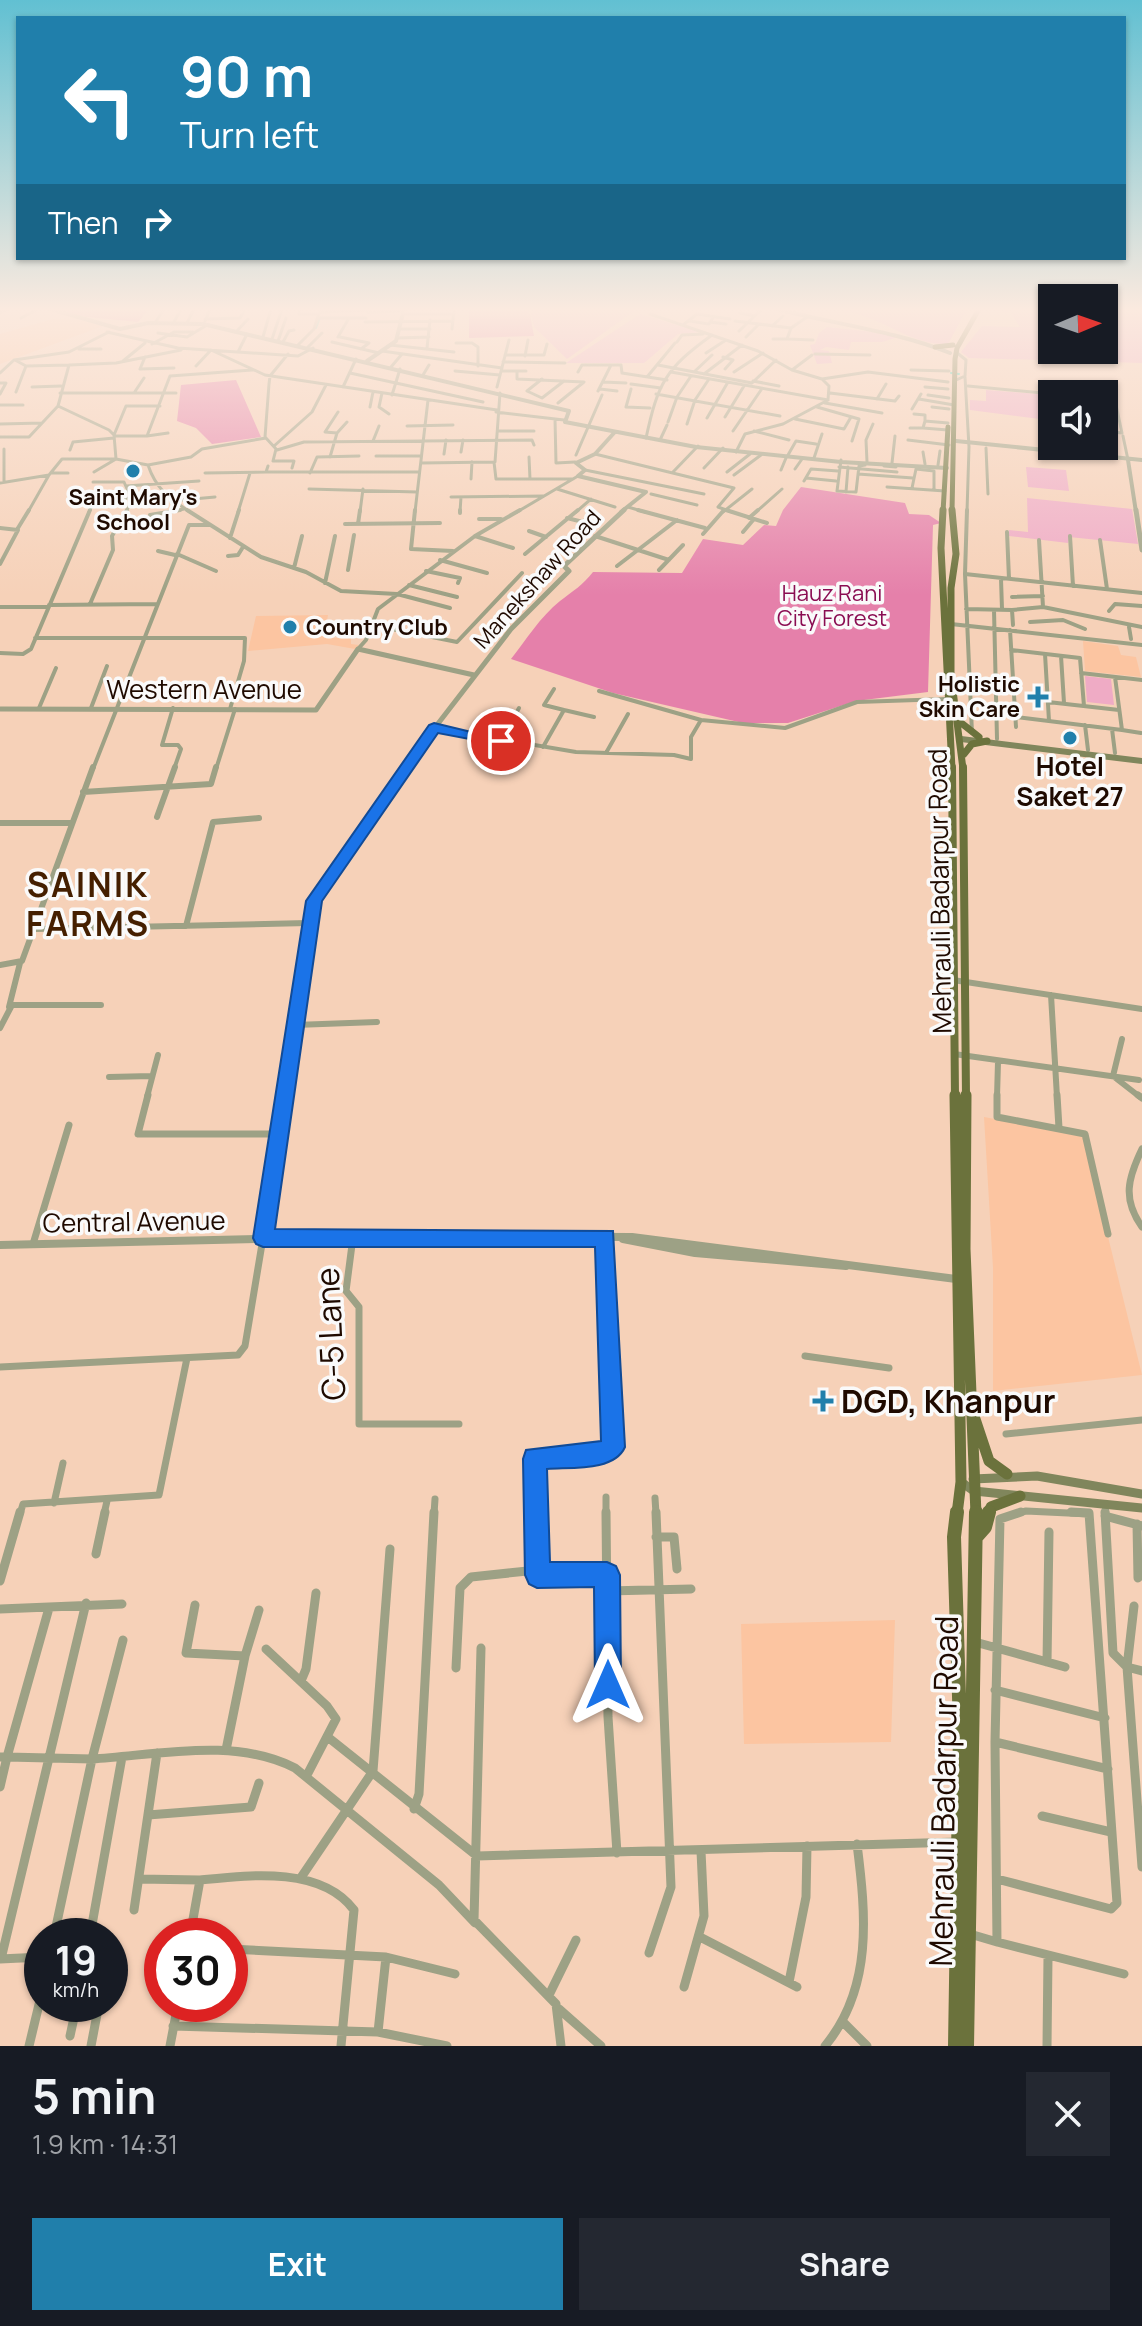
<!DOCTYPE html>
<meta charset="utf-8">
<style>
body{margin:0;font-family:Manrope,sans-serif;background:#242831;color:#f1f3f6;height:100vh;display:flex;flex-direction:column;font-size:30px;white-space:nowrap}
*{box-sizing:border-box;margin:0}
p{font-size:26px;color:#9ea1a6}
.icon{flex:none;width:44px;height:44px;fill:none;stroke:currentColor;stroke-width:2;stroke-linecap:round;stroke-linejoin:round}
.map{position:relative;height:2046px;overflow:hidden}
.drawer{display:flex;flex-direction:column;background:#171b24;flex:1}
.drawer>*{flex:none}
.guide{position:absolute;left:16px;top:16px;width:1110px;height:244px;border-radius:0px;box-shadow:0 2px 6px #0004;background:#207fab;color:#fff;overflow:hidden}
.needle{width:52px;rotate:88deg}
.tools{position:absolute;left:1038px;top:284px;display:grid;gap:16px}
.tools a{display:grid;place-items:center;width:80px;height:80px;border-radius:0px;background:#171b24;box-shadow:0 2px 6px #0004;font-size:40px}
.speed{position:absolute;left:24px;top:1918px;display:flex;gap:16px;font-size:40px;font-weight:700;text-align:center}
.speed>*{display:grid;place-content:center;width:104px;height:104px;border-radius:50%;background:#171b24;box-shadow:0 2px 6px #0004;line-height:1}
.speed small{font-size:20px;font-weight:400}
.speed .limit{border:12px solid #d22;background:#fff;color:#111}
.pin{position:absolute;display:grid;place-items:center;width:68px;height:68px;color:#fff;margin:-34px;border:4px solid #fff;border-radius:50%;box-shadow:0 2px 8px #0007}
.me{position:absolute;width:88px;margin:-44px;rotate:0deg;stroke-linejoin:round;filter:drop-shadow(0 0 6px #0008)}
.turn{display:flex;align-items:center;gap:28px;height:168px;padding:0 32px;font-size:36px}
.turn .icon{width:104px;height:104px;stroke-width:2.5}
.turn b{display:block;font-size:56px;line-height:68px}
.then{display:flex;align-items:center;height:76px;padding:0 32px;background:#0003;gap:16px;font-size:30px}
.round{display:grid;place-items:center;flex:none;width:84px;height:84px;border-radius:0px;background:#242831}
.overview{display:flex;align-items:center;justify-content:space-between;height:136px;padding:0 32px}
h1{font-size:48px;font-weight:700;line-height:60px}
.button{display:flex;gap:16px;margin-top:auto;padding:16px 32px}
.button a{flex:1;height:92px;border-radius:0px;background:#207fab;color:#fff;font-size:32px;font-weight:700;line-height:92px;text-align:center}
.button a+a{background:#242831;color:#f1f3f6}
.map>svg:first-child{display:block}
.built{fill:#fcc5a1}
.green{fill:#efabc5}
.forest{fill:#e580aa}
.lines{fill:none;stroke-linecap:round;stroke-linejoin:round}
.stream{stroke:#36d1b0;stroke-width:2}
.minor-far4{stroke:#9da185;stroke-width:3}
.minor-far3{stroke:#9da185;stroke-width:4}
.minor-far2{stroke:#9da185;stroke-width:6}
.minor-far1{stroke:#9da185;stroke-width:7}
.minor{stroke:#9da185;stroke-width:9}
.tertiary-far3{stroke:#9da185;stroke-width:4}
.tertiary-far2{stroke:#9da185;stroke-width:5}
.tertiary-far1{stroke:#9da185;stroke-width:7}
.tertiary{stroke:#9da185;stroke-width:8}
.secondary-far1{stroke:#80865c;stroke-width:6}
.secondary{stroke:#80865c;stroke-width:9}
.primary-far4{stroke:#6b723c;stroke-width:5}
.primary-far3{stroke:#6b723c;stroke-width:7}
.primary-far2{stroke:#6b723c;stroke-width:8}
.primary-far1{stroke:#6b723c;stroke-width:11}
.primary{stroke:#6b723c;stroke-width:14}
.route{fill:#1a73e8;stroke:#114b97;stroke-width:2}
.poi-dot{fill:#207fab;stroke:#fafafa;stroke-width:3}
.labels{text-anchor:middle;dominant-baseline:central;stroke-width:7;stroke-linejoin:round;paint-order:stroke}
.far-poi-label{font-size:22px;font-weight:bold;fill:#1f0a00;stroke:#fafafa}
.far-street-label{font-size:22px;fill:#1f0a00;stroke:#fafafa}
.far-park-label{font-size:22px;fill:#8a0d52;stroke:#fafafa}
.street-label{font-size:26px;fill:#1f0a00;stroke:#fafafa}
.poi-label{font-size:26px;font-weight:bold;fill:#1f0a00;stroke:#fafafa}
.near-street-label{font-size:32px;fill:#1f0a00;stroke:#fafafa}
.near-poi-label{font-size:32px;font-weight:bold;fill:#1f0a00;stroke:#fafafa;text-anchor:start}
.district-label{font-size:34px;font-weight:bold;letter-spacing:2px;fill:#451f00;stroke:#fafafa}
</style>
<div class="map">
<svg width="1142" height="2046" viewBox="0 0 1142 2046">
<rect width="100%" height="100%" fill="#f6d1b8"/>
<path class="built" d="M53 319 92 321 103 326 0 364V334Z
M328 615 324 638H351V644L359 645 355 649 327 644 248 651 256 616Z
M1083 641 1118 646 1121 655 1136 657 1141 677 1085 671Z
M984 1117 1083 1135 1142 1375 993 1391V1268Z
M895 1620 891 1742 744 1744 741 1624Z"/>
<path class="green" d="M530 309H637L567 359 534 327Z
M829 309H967L948 344C917 345 894 327 866 317 855 312 841 311 829 309Z
M986 309H1052V350H1104V309H1142V363L969 358 961 352 982 326 1020 327 1011 313Z
M640 314 700 332 678 334 644 363H566Z
M827 327 892 334 898 337 882 342H851L849 350 826 347 820 350 829 351 832 363 817 364 810 345 815 344 819 333Z
M986 390 1038 394 1040 419 970 410V400L986 401Z
M1026 467 1066 470 1069 491 1028 487Z
M1027 498 1132 509 1138 544 1069 537 1068 543 1009 536V530L1028 532Z
M1085 676 1111 679 1114 705 1087 702Z"/>
<path class="forest" d="M54 309H149L138 322 68 315Z
M469 309H529L534 336 469 338Z
M236 380 261 437 212 444 196 428 177 421 181 385Z
M801 487 905 503 909 514 929 515 941 523 933 525 928 692 856 701 788 723H743L613 693 511 659C526 640 540 617 560 601 573 591 583 585 593 572L682 573 703 539 743 545 764 525 776 526 783 510Z"/>
<g class="lines">
<path class="stream" d="M316 328 320 318
M951 373 959 374"/>
<path class="minor-far4" d="M300 309 299 314H319
M320 312 369 310
M368 312 404 311
M0 313 7 309
M740 313 755 316
M403 314H454
M650 314 758 351 792 370 822 379 829 386 828 400
M21 318 38 309
M318 318H366
M205 319 240 318 245 309
M205 321 210 309
M690 321 709 324 714 316
M735 321 791 328
M174 322 181 309
M365 322 453 321
M710 322 726 324
M155 323 164 309
M187 323 194 309
M683 325 697 314 730 319
M772 326 783 316
M399 329H430
M452 329 454 309
M739 331 762 309
M107 332 178 348 298 356 313 348
M236 332 248 319
M158 333 187 337 207 325
M263 337 271 309
M338 337 349 318
M340 337 369 343 361 349
M746 337 759 324
M397 338 429 337
M272 339 282 309
M773 339H787L791 328 807 317
M788 339 813 340
M278 341 286 318
M283 342 289 331 294 330
M332 342 379 353
M677 342 682 335 703 334
M456 343H472L478 347V366
M152 344 174 332H193
M298 345 314 329 318 316
M390 345 454 352
M308 347 322 333
M427 348 430 320
M79 349H101
M211 350 265 375 497 410
M382 351 502 368
M238 352 247 334
M706 353 726 340
M288 354 270 376 269 384 265 437 277 450 304 442 532 440 534 445
M815 354 870 355
M505 355H544L547 344
M525 356 528 340
M145 357 140 369 174 368
M723 357 733 360 725 369
M15 360 26 366 16 392
M123 361 145 343
M503 362 565 363
M69 365 116 363 181 350
M658 365 752 383 776 360
M26 366 69 365 58 406 109 430 114 435 116 459 148 465C156 489 169 498 190 512
M196 366 211 350
M391 367 402 354
M792 370 812 355
M911 370 949 371
M455 371 500 375
M501 371H526
M517 371V379L584 382
M578 372 582 365H621L622 373 667 380
M671 372 828 400
M694 372 712 355
M734 372 763 353
M0 373 14 360 69 352 109 332
M350 373 483 402
M704 374 742 345
M423 375 429 365
M647 377 675 343
M965 377 969 447 967 512
M542 379 527 391 542 398 564 381
M822 379 868 372 948 382
M753 381 779 386
M954 381 965 376 966 360 956 352
M603 382 626 383
M0 383H6L0 394
M631 384 661 388
M968 386 1054 394
M32 387 61 386
M343 387 356 359
M497 387 509 340
M925 387 948 389
M600 389 617 391
M631 389 626 407 650 408
M598 391 611 365
M60 393H176
M134 393 144 378
M382 393 379 407 389 414
M830 393 895 401 899 396
M656 394 780 416
M392 395 400 369
M928 395 949 398
M877 399 886 384
M919 399 954 405
M1052 399H1043L1048 420H1052
M1104 399 1115 400 1122 433 1104 431
M558 403 584 382
M825 403 882 413
M1104 404 1116 406
M0 405H23
M370 407 373 392
M817 407 859 419 852 441
M932 407 949 409
M912 409 921 394
M496 412 564 420
M914 414 925 415V421L948 423
M725 417 744 386
M707 418 728 382
M555 419 556 463 575 462
M795 419 844 429 851 417
M925 421 923 428 948 430
M668 422 677 397 691 376
M0 424 42 423
M687 424 695 400 709 379
M407 426 453 425
M910 428H923
M498 431H534
M733 431 761 390
M754 431 789 440
M337 433 325 432 338 412
M114 435 126 406H160
M114 436H147L170 376 252 370
M147 436 168 433
M1123 436 1128 460
M0 437H29L58 406
M646 438C658 383 665 369 712 335
M660 440 667 425
M908 440 949 445
M373 441 379 426
M274 446 312 412 326 385
M986 448 988 494
M4 449V482
M276 449 273 461H294L292 468
M70 450 73 442 114 438
M461 452 463 440
M736 452 745 434 783 424 828 400
M923 452 925 464
M444 454 446 440
M595 454 734 488 718 507 732 512
M576 455 602 395
M788 455 796 441 816 444
M376 456H421
M330 457 337 433 347 422
M529 457 530 479
M814 458 822 434
M841 460 837 491 856 492 859 466 865 465
M495 462 500 393
M867 462 866 440 873 424
M421 463 494 462 496 479H573
M892 463 895 436
M148 465 191 457 202 449 266 438
M938 465 940 451
M884 466 896 467
M839 467 897 472
M704 468 723 448
M795 469 802 459
M585 470 704 494
M781 470 786 458
M94 472 116 459
M266 472H419
M673 472 698 446
M727 472 750 454
M52 473H68
M205 473 266 472 268 466
M310 473 317 457 359 456
M858 474 913 478
M734 475 761 455
M806 478 836 481
M471 479 472 462
M804 481 811 469 838 471
M93 482H124L132 500 126 512
M0 483 49 475 62 459H116
M126 486 199 481
M887 487 945 491
M912 488 916 469 934 471V490
M309 489 417 492
M557 489 615 507
M846 492 848 467
M651 494 697 505
M451 497 543 496
M86 499 132 498
M171 501 215 497
M628 507 645 512
M28 512 49 475
M89 512 93 503
M169 512 184 509
M238 512 250 473
M360 512 363 489
M415 512 428 400
M460 512 461 497
M517 512 578 476
M576 512 591 499
M723 512 752 489
M756 512 782 489"/>
<path class="minor-far3" d="M187 510 261 557 306 572 341 591 397 594 450 608
M415 510 411 549 453 551
M638 510 705 528
M726 510 767 523
M967 510 965 574 972 733
M460 513V510
M150 515 180 510
M567 518 583 522 593 512
M749 518 758 510
M479 519H501
M345 524 440 523
M358 524 360 510
M0 528 18 530 0 564
M18 528 29 510
M529 531 546 537
M743 532 754 519
M1007 532 1009 579
M703 534 724 510
M475 536 513 548
M595 536 669 560
M1070 536 1073 586
M230 538 239 510
M1039 540 1043 607 1142 627
M1100 540 1107 589
M158 551 175 555
M177 554 216 571
M525 554 578 510
M228 556 238 555 243 547
M440 560 487 573
M617 566 677 520
M294 568 302 536
M348 570 354 535
M659 570 683 545
M426 571 460 578 458 583
M965 574 1142 593
M1001 579 1002 609
M325 583 335 536
M409 585 457 597
M1012 597 1043 596
M90 604 113 550 112 536 127 510
M49 605 157 604
M0 607H48
M966 609 1012 610
M994 610 997 739
M1109 611 1115 604 1142 606
M1030 622 1063 620 1085 629
M951 624 1142 645
M372 625 457 642 522 573
M1013 625 1012 610 1043 607
M1129 627 1131 639
M1010 630 1016 727
M35 638H245L244 661 230 709
M358 649 366 640 378 609 475 536 520 510
M1011 650 1080 658 1084 706
M0 653 23 654 31 649 90 510
M1045 654 1049 721
M1061 656 1064 703
M1081 673 1142 680
M599 691 701 720
M1048 702 1119 710
M39 708 56 668
M91 708 107 666
M173 708 162 745H178L181 749 174 769
M564 710 594 717
M1016 717 1122 730 1115 677
M1085 725 1088 750
M434 728 576 752 674 755 691 759V737L701 720 785 728 857 702 947 699
M1112 729 1115 753
M1122 730 1141 733
M501 741 519 708
M543 747 564 710 544 705 554 689
M606 753 628 714
M93 769 189 525H210
M216 769 235 709"/>
<path class="minor-far2" d="M83 792 211 784 216 767
M157 817 175 767
M0 823H72
M186 926 213 822 259 818
M35 929 308 923
M0 965 22 961 93 767
M953 980 1142 1009
M1051 995 1057 1097
M9 1007 20 963
M295 1025 377 1022
M0 1028 12 1005H101
M1122 1039 1113 1076 1140 1097
M954 1054 1139 1080
M109 1077 152 1076
M147 1097 158 1055
M997 1097 998 1062"/>
<path class="minor-far1" d="M148 1095 138 1134H279
M997 1095V1117L1085 1134 1108 1234
M1057 1095 1059 1128
M1138 1095 1142 1098
M1142 1149C1128 1178 1122 1199 1142 1227
M353 1237 346 1291 359 1307V1424H459
M33 1244 69 1125
M805 1356 889 1368
M0 1367 238 1355 245 1346 263 1238
M1006 1434 1142 1420
M606 1497V1514
M655 1498 656 1514
M54 1503 63 1463
M1105 1504 1106 1514
M20 1514 23 1504 159 1495 187 1358
M104 1514 107 1501
M434 1514 435 1499
M536 1514 535 1459 605 1452 613 1447 605 1238
M1015 1514 1026 1511 1089 1514"/>
<path class="minor" d="M536 1512 537 1575H607
M606 1512 608 1717 617 1853
M1105 1512 1113 1653 1127 1667 1142 1671
M1105 1516 1142 1526
M1137 1524 1138 1578
M656 1537H674L677 1569
M96 1554 105 1512
M0 1581 20 1512
M607 1591 691 1589
M195 1605 186 1653 245 1656 259 1610
M1134 1606 1127 1667 1142 1867
M0 1609 122 1604
M975 1642 1065 1667
M481 1648 474 1920 556 2004 561 2046
M266 1649 327 1706 336 1719 306 1777
M1047 1662 1049 1532
M456 1668 460 1588 471 1577 537 1570
M301 1681 306 1669 316 1593
M995 1690 1105 1718
M329 1738 477 1856 958 1842
M995 1742 1108 1769
M226 1750 245 1656
M0 1757H7L49 1608
M0 1787 7 1757 92 1759 123 1640
M414 1809 419 1794 434 1512
M148 1815 251 1807 259 1783
M1042 1816 1111 1832
M139 1879 200 1880
M300 1879 373 1771 390 1549
M997 1879 1111 1909 1117 1903 1089 1513 1071 1512
M134 1910 157 1753
M970 1934 997 1942 995 1742 1000 1519 1021 1512
M54 1936 92 1759C158 1755 235 1737 295 1768L439 1885 475 1923
M90 1936 122 1757
M190 1936 200 1880C249 1875 321 1866 354 1910L341 2046
M700 1937 797 1987
M997 1942 1124 1974
M230 1949 386 1957 378 2032
M155 1952 162 1951
M649 1953 671 1887 656 1512
M386 1957 455 1974
M0 1959 42 1957
M1 1959 86 1603
M789 1982 806 1897 807 1846
M684 1987 704 1916 701 1851
M549 1995 576 1940
M559 2009 601 2046
M843 2022 867 2046
M173 2026 378 2032 447 2046
M70 2036 77 2004
M29 2046 42 1992
M91 2046 99 2004
M170 2046 178 2004
M825 2046C873 1988 866 1915 857 1844
M1047 2046 1048 1957"/>
<path class="tertiary-far3" d="M50 309 120 329 148 323 203 324 569 411
M777 309C834 324 895 331 950 353
M367 361 396 341 404 309
M569 411 565 422 696 447 841 462 947 468
M614 433 595 454 576 463 585 470 578 476 646 492 621 512
M956 441 1142 460
M1128 460 1136 512"/>
<path class="tertiary-far2" d="M1136 510 1142 550
M0 709 316 710 358 649 474 675
M403 769 511 629 569 571 564 566 624 510"/>
<path class="tertiary-far1" d="M284 1097 314 901 405 767"/>
<path class="tertiary" d="M263 1238 285 1095
M623 1239 695 1253 846 1266
M0 1245 379 1236 632 1237 956 1279"/>
<path class="secondary-far1" d="M961 739 1142 761"/>
<path class="secondary" d="M973 1479 1037 1476 1142 1494
M961 1482 974 1491 1142 1508"/>
<path class="primary-far4" d="M935 347 953 345
M943 512 948 427
M952 512 955 359 957 348 979 309"/>
<path class="primary-far3" d="M943 510 941 548 952 769
M952 510 956 554 951 588V675L963 769
M960 722 979 737
M964 754 972 744 987 741"/>
<path class="primary-far2" d="M952 767 955 1097
M963 767 966 1097"/>
<path class="primary-far1" d="M955 1095 961 1482 957 1514
M966 1095 965 1249 976 1514
M974 1416 989 1461 1007 1474
M989 1514 991 1507 1020 1496"/>
<path class="primary" d="M977 1536 985 1527 989 1512
M955 2046 960 1728 954 1537 957 1512
M967 2046 976 1512"/>
</g>
<linearGradient id="sky" x2="0" y2="1"><stop stop-color="#61c0d2"/><stop offset="0.52" stop-color="#fbeadf"/><stop offset="1" stop-color="#fbeadf" stop-opacity="0"/></linearGradient>
<rect width="1142" height="595" fill="url(#sky)"/>
<path class="route" d="M434 723 509 741 501 745 438 733 322 901 275 1229 613 1231 625 1447C614 1472 570 1467 547 1469L550 1562H607L616 1566 620 1575 621 1685 617 1695 608 1699 599 1695 595 1685 594 1587 537 1588 529 1584 525 1575 523 1459 526 1450 601 1441 595 1247H263L256 1244 253 1238 306 901 429 725Z"/>
<g class="poi-dot">
<circle cx="133" cy="471" r="8"/>
<circle cx="290" cy="627" r="8"/>
<path d="M1034 685h8v8h8v8h-8v8h-8v-8h-8v-8h8z"/>
<circle cx="1070" cy="738" r="8"/>
<path d="M819 1389h8v8h8v8h-8v8h-8v-8h-8v-8h8z"/>
</g>
<g class="labels">
<g class="far-poi-label">
<text x="133" y="497">Saint Mary's<tspan x="133" dy="25">School</tspan></text>
<text x="306" y="627" text-anchor="start">Country Club</text>
<text x="1020" y="684" text-anchor="end">Holistic<tspan x="1020" dy="25">Skin Care</tspan></text>
</g>
<g class="far-street-label">
<text transform="translate(537 579) rotate(-48)">Manekshaw Road</text>
</g>
<g class="far-park-label">
<text x="832" y="593">Hauz Rani<tspan x="832" dy="25">City Forest</tspan></text>
</g>
<g class="street-label">
<text x="204" y="689">Western Avenue</text>
<text transform="translate(939 891) rotate(-91)">Mehrauli Badarpur Road</text>
<text transform="translate(134 1221) rotate(-1)">Central Avenue</text>
</g>
<g class="poi-label">
<text x="1070" y="766">Hotel<tspan x="1070" dy="30">Saket 27</tspan></text>
</g>
<g class="near-street-label">
<text transform="translate(330 1334) rotate(-93)">C-5 Lane</text>
<text transform="translate(943 1791) rotate(-89)">Mehrauli Badarpur Road</text>
</g>
<g class="near-poi-label">
<text x="841" y="1401">DGD, Khanpur</text>
</g>
<g class="district-label">
<text x="88" y="884">SAINIK<tspan x="88" dy="39">FARMS</tspan></text>
</g>
</g>
</svg>
<div class="tools">
<a><svg class="needle" viewBox="-14 -14 28 28"><path d="M0-13l5 13h-10z" fill="#e53935"/><path d="M0 13l5-13h-10z" fill="#9ea1a6"/></svg></a>
<a><svg class="icon" aria-label="sound" viewBox="0 0 24 24"><path d="M4 9h4l5-4v14l-5-4H4zM17 9q2 3 0 6"/></svg></a>
</div>
<div class="speed"><div>19<small>km/h</small></div><div class="limit">30</div></div>
<div class="pin" style="left:501px;top:741px;background:#d93025"><svg class="icon" aria-label="arrive" viewBox="0 0 24 24"><path d="M6 21V4h12l-3 4 3 4H6"/></svg></div>
<svg class="me" style="left:608px;top:1685px" viewBox="-20 -20 40 40"><path d="M0-17L14 15 0 8-14 15z" fill="#1a73e8" stroke="#fff" stroke-width="4"/></svg>
<div class="guide">
<div class="turn"><svg class="icon" aria-label="left" viewBox="0 0 24 24"><path d="M17 20v-9H6M10 6l-5 5 5 5"/></svg><div><b>90 m</b>Turn left</div></div>
<div class="then">Then<svg class="icon" aria-label="right" viewBox="0 0 24 24"><path d="M7 20v-9h11M14 6l5 5-5 5"/></svg></div>
</div>
</div>
<section class="drawer">
<div class="overview"><div><h1>5 min</h1><p>1.9 km · 14:31</p></div><a class="round"><svg class="icon" aria-label="close" viewBox="0 0 24 24"><path d="M6 6l12 12M18 6L6 18"/></svg></a></div>
<div class="button"><a>Exit</a><a>Share</a></div>
</section>
